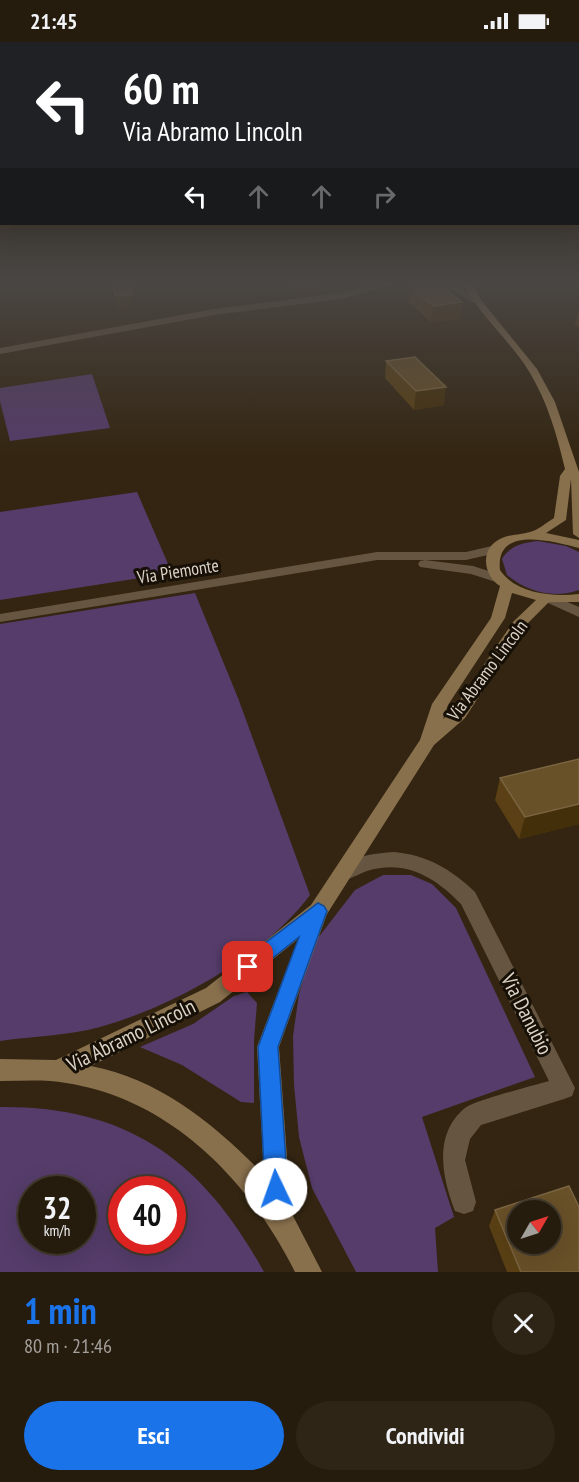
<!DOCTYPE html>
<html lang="it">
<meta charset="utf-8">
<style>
body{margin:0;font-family:"PT Sans Narrow",sans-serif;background:#2e2516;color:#f1f3f6;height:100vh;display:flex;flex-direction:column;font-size:22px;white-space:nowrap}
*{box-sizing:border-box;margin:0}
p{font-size:20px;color:#a4a19d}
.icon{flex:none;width:33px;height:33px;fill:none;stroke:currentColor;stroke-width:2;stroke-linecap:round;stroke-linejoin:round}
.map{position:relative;height:1230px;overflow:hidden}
.details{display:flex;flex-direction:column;background:#261c0d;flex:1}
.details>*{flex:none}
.hud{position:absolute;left:0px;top:0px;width:579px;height:183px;box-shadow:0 6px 24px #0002,0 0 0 2px #423a2e;background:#202124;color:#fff;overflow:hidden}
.needle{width:39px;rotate:51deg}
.tools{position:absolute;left:507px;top:1158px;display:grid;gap:12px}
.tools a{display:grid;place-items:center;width:54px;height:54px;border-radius:50%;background:#261c0d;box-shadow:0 6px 24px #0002,0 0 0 2px #423a2e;font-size:30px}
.speed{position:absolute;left:18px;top:1134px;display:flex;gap:12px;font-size:30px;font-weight:700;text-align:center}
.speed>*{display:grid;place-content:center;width:78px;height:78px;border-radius:50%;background:#261c0d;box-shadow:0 6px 24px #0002,0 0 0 2px #423a2e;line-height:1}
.speed small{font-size:15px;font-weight:400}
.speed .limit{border:9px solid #d22;background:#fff;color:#111}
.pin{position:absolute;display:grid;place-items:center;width:51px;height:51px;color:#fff;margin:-26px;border-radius:12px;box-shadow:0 3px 9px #0006}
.me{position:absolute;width:66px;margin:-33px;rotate:357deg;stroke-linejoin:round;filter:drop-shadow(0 0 4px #0008)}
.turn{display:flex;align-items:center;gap:21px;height:126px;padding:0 24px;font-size:27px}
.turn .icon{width:78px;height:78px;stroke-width:2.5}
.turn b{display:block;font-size:42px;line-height:51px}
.lanes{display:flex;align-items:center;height:57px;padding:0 24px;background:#0003;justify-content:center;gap:30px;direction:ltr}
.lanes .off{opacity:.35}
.round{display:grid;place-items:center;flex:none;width:63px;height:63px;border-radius:32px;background:#2e2516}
.head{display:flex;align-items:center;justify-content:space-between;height:102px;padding:0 24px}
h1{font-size:36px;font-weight:600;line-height:45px;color:#1a73e8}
.cta{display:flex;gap:12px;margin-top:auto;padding:12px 24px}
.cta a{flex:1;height:69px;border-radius:36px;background:#1a73e8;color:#fff;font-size:24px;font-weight:600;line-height:69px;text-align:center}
.cta a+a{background:#2e2516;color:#f1f3f6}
.status{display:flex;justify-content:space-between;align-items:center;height:42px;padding:0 30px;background:#261c0d;direction:ltr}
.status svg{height:16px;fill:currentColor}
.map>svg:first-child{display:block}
.green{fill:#553c6a;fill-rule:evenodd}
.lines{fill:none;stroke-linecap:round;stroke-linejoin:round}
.street{fill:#665641;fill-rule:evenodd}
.secondary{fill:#89704d;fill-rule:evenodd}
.wall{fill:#5a4014}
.shaded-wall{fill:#442f0b}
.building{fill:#685028;stroke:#7a6441;stroke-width:1.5;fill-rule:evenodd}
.route{fill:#1a73e8;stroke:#114b97;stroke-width:1.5}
.labels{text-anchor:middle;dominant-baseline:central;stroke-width:6;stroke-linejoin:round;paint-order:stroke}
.street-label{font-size:18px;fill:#dbd3c7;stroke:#161007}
.near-street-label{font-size:21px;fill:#dbd3c7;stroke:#161007}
</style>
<div class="status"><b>21:45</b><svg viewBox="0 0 49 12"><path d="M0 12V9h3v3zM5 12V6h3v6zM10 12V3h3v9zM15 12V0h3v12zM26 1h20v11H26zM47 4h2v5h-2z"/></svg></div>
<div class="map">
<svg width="579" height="1230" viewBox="0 0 579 1230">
<rect width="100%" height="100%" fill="#332511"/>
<path class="green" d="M92 332 110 386 10 399 0 359V346Z
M137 450 172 531 0 558V470Z
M538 499 566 504 579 510V548C554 557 527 550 507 533L502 517C510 503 523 501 538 499Z
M195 551 238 656 310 853C265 914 172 965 100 985 67 994 34 994 0 999V582Z
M383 833H411L432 842 456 866 535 1035 422 1075 454 1175 435 1186 438 1230H356L312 1146 299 1095 294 1043 293 994 299 952 314 901 355 848Z
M247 950 257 961 254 998V1061L241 1060 182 1023 140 1005 193 982 234 954Z
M0 1065C129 1064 203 1119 264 1230H0ZM32 1148H82V1198H32ZM122 1148H172V1198H122Z"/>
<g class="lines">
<path class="street" d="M379 242H395L341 257 214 273 0 312V306L214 267 341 251Z
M443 242H454L481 259 474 261Z
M496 503 501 504 503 507 501 510 466 518H377L0 580V572L377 510H466Z
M425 518 473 524 504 534 506 537 499 541 471 532 420 525 418 522 420 519Z
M553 554 579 565V575L548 561 546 558Z
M394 810C427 813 451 827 475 850L575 1046 572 1054 564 1057 481 1083 470 1097 465 1118 476 1160 473 1169 464 1172 455 1169C442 1136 433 1092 465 1066 476 1058 532 1044 549 1039L461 862C435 835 405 817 367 829 356 833 348 840 336 837L334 831C341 815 378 811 394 810Z"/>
<path class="secondary" d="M464 242H472L481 258 537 327 555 360 579 430V496L573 492 571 437 566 478 546 491 579 498V506C552 499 495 483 500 528 516 552 552 555 579 552V560H549L523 586 465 676 434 703 327 872 279 1005 291 1170 322 1230H295C247 1134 163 1049 50 1039 34 1038 17 1039 0 1039V1017L56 1018 206 946 311 863 420 698 432 662 491 576 500 544C482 532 480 505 502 496 511 492 521 493 530 490 538 488 546 481 554 476L560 434 565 427C557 394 548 361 530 331 511 299 481 276 464 242ZM512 551 536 558 513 580 453 668 443 677 448 663 505 576ZM298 897 257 1005 264 1133C217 1084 160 1037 91 1024L220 960Z"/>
</g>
<path class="wall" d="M291 242H320V250L299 252Z
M410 244 460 277 431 280 409 260Z
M579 265V286L575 283Z
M386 319 444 363 414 368 385 336Z
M579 717V782L519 797 495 758 500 736Z
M495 1168 579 1230H507L489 1184Z"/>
<path class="shaded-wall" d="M131 242H134L135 251H132Z
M299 242H320V250L299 252Z
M133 253 134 264 117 266 115 254Z
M462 260 460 277 431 280 433 264Z
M446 345 444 363 414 368 416 349Z
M579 762V782L519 797 525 775Z"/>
<path class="building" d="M113 242H131L133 253 115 254Z
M426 242H439L462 260 433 264 410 244Z
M415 315 446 345 416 349 386 319Z
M579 717V762L525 775 500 736Z
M569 1144 579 1165V1230H521L495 1168ZM518 1168H550V1202H518Z"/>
<linearGradient id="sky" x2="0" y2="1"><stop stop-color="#1c1409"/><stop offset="0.58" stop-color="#4a4643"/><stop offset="1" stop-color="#4a4643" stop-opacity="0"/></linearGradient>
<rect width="579" height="415" fill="url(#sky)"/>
<path class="route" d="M318 861 324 864 327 869 278 1005 288 1147 284 1155 276 1158 268 1155 265 1147 258 1005 299 895 254 931 248 933 241 931 238 925 241 919Z"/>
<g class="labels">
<g class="street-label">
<text transform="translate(178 529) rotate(-9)">Via Piemonte</text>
<text transform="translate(487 628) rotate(-53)">Via Abramo Lincoln</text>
</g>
<g class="near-street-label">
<text transform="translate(527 972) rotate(63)">Via Danubio</text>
<text transform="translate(131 993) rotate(-26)">Via Abramo Lincoln</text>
</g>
</g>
</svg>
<div class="tools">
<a><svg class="needle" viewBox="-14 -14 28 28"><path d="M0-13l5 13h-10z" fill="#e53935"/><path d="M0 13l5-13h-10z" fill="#a4a19d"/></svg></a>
</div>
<div class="speed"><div>32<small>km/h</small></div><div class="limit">40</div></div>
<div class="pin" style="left:248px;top:925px;background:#d93025"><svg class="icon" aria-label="arrive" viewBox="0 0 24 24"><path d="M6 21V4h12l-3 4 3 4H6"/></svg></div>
<svg class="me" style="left:276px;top:1147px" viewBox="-20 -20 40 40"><circle r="19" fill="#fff"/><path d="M0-13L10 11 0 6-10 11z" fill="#1a73e8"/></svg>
<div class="hud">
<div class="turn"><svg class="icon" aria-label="left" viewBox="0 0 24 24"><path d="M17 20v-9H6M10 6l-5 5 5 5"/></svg><div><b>60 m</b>Via Abramo Lincoln</div></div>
<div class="lanes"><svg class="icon" aria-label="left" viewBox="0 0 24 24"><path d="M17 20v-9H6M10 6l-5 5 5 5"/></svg><svg class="icon off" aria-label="ahead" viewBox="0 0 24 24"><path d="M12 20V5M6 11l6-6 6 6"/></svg><svg class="icon off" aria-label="ahead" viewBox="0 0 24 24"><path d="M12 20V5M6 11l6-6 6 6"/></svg><svg class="icon off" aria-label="right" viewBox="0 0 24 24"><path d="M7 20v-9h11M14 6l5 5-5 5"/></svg></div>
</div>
</div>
<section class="details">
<div class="head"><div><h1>1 min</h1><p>80 m · 21:46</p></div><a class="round"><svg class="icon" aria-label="close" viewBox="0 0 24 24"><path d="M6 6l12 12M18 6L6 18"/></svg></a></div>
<div class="cta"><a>Esci</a><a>Condividi</a></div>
</section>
